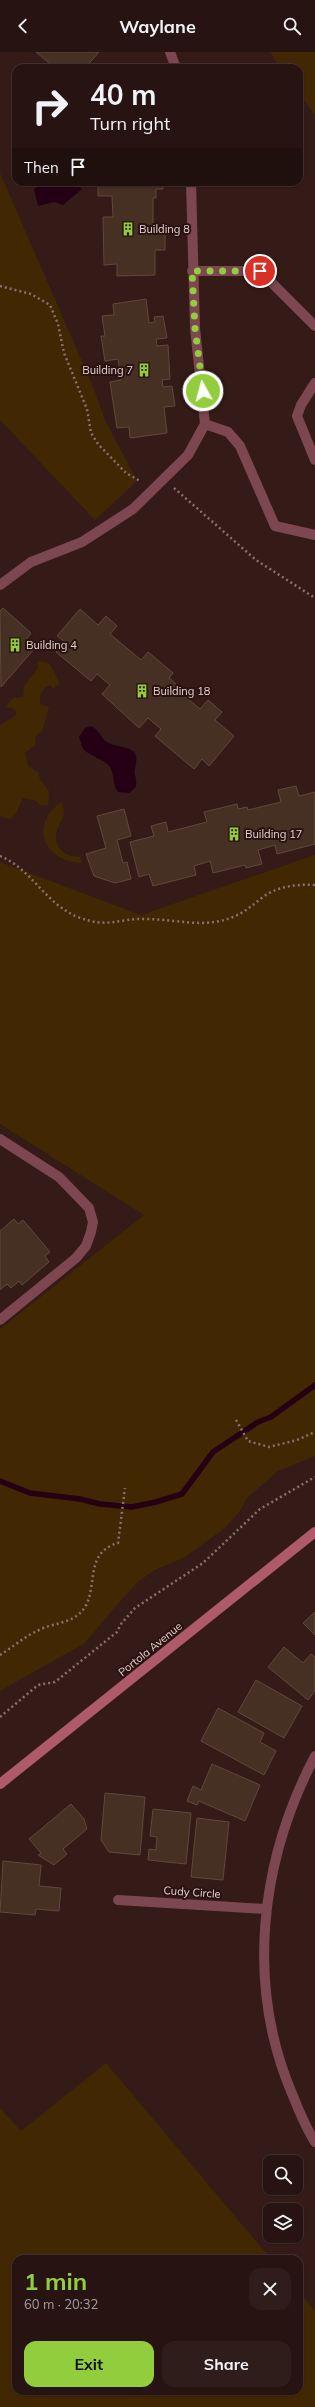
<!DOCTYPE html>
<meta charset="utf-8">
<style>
body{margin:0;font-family:Mulish,sans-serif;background:#2f1d1b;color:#f1f3f6;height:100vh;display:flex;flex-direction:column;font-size:15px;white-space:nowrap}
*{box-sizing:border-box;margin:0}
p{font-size:13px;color:#a49e9f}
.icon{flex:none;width:22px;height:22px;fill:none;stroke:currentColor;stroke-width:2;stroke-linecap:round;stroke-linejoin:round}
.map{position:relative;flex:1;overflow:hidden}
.side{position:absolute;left:12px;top:2203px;width:291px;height:140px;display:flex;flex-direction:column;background:#271412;border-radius:12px;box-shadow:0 1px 3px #0004,0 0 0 1px #433332}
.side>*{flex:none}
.banner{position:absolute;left:12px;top:12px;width:291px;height:122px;border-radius:12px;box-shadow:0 1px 3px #0004,0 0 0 1px #433332;background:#271412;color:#f1f3f6;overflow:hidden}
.tools{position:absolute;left:263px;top:2103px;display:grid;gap:8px}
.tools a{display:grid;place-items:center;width:40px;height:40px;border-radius:8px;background:#271412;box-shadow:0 1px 3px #0004,0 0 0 1px #433332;font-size:20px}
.pin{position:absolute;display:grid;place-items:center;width:34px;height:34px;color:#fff;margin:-17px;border:2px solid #fff;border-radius:50%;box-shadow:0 1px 4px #0007}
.me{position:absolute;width:44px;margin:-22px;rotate:353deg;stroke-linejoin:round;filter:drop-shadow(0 0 3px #0008)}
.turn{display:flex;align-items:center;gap:14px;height:84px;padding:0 12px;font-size:18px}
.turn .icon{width:52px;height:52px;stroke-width:2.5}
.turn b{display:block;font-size:28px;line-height:34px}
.then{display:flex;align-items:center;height:38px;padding:0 12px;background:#0003;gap:8px;font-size:15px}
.round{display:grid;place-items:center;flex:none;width:42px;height:42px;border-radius:12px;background:#2f1d1b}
.summary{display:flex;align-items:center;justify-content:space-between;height:68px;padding:0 12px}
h1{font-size:24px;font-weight:700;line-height:30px;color:#92cd3e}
.primary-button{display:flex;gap:8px;margin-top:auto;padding:8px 12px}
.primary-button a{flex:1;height:46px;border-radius:12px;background:#92cd3e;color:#111;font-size:16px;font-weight:700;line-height:46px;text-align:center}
.primary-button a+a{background:#2f1d1b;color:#f1f3f6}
header{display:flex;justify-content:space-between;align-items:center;height:52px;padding:0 12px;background:#271412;font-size:18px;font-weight:700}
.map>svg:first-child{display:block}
.green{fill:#422703}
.water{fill:#250014}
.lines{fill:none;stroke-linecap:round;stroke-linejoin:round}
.stream{stroke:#250014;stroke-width:5.5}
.building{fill:#462f23;stroke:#61483b}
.path{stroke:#88726f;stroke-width:2.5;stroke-dasharray:2 3;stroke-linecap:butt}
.service{stroke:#7c4750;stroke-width:10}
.minor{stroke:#7c4750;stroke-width:10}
.secondary{stroke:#ae5a69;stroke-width:10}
.route{stroke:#92cd3e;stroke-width:7;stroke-dasharray:0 12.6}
.labels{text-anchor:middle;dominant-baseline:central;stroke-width:4;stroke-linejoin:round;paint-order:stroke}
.poi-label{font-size:11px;fill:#e5d3d0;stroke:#29120f;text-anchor:start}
.street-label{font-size:11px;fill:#e5d3d0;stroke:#29120f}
</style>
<header><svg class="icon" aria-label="back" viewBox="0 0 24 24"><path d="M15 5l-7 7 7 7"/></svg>Waylane<svg class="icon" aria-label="search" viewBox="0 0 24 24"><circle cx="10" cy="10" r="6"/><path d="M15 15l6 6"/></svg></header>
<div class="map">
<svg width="315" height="2355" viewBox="0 0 315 2355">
<rect width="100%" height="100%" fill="#341b18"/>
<path class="green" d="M270 0H315V63L299 42V16H280Z
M0 121 94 337 105 368 137 429 95 468 0 368Z
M38 609 49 611 60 631 53 637 50 633 44 636C41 642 38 646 41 653L49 655 42 679 35 685 36 692 25 701 28 714 38 720 40 727 49 739 48 753 41 754 34 748 23 746 16 761 10 767 0 764V673L15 664 17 660 13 656 5 655 13 646 23 645 24 634 38 616Z
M61 750C69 764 58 770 56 783 55 798 67 805 80 805L82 811C43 810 29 773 61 750Z
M315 803V1404L278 1419 247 1446 240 1459 225 1476 185 1505 155 1518 139 1529 122 1547 85 1591 0 1639V1277L144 1163 0 1072V810L141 863Z
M106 2011 271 2207H16V2339H299V2240L315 2259V2355H0V2056L21 2079Z"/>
<path class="water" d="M37 130H76L82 137 63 153 54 150 38 154 34 137 36 136Z
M90 674C100 677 99 685 107 690 115 696 133 693 136 704 138 711 133 717 135 723 137 732 138 735 129 741L118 740C112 732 115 723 110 715 105 708 90 704 83 697L79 685 85 676Z"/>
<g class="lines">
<path class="stream" d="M0 1429 30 1441 80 1447 100 1452 132 1455 156 1450 182 1442 213 1400 258 1370 271 1365 315 1333"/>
</g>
<path class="building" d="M36 0H99L85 16H55Z
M100 130H163V137H156V146H153V177H165V198H155V223L117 224V212L104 213 103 165H113L112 144H98V131Z
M146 247 149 271 155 270 154 265 163 264 167 286 156 287 157 294 168 293 170 327 162 328 163 335 172 334 175 354 164 355 167 381 130 386 129 375 117 376 110 330 121 328 118 307 105 309 101 284H105L102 264 114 263 113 252Z
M3 556 31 581 25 589 34 597 1 635 0 559Z
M80 557 98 573 106 564 117 574 110 582 141 608 148 600 173 621 169 626 176 632 174 635 200 657 208 648 222 660 215 668 234 684 209 714 202 707 194 717 155 684 161 677 148 666 139 676 102 642 110 633 97 622 91 629 56 600 65 590 57 584Z
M296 734 299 744 315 740V792L277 802 275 793 258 798 262 812 246 816 245 813 213 821 210 809 194 814 196 823 153 834 149 822 139 825 130 790 154 784 151 774 166 770 168 780 207 770 204 760 237 752 238 757 247 755 248 758 281 750 278 738Z
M124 757 131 784 117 788 123 811 127 810 131 827 115 831 94 824 86 802 106 796 97 764Z
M14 1167 18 1172 23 1168 50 1200 45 1204 49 1210 22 1233 19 1229 11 1236 7 1232 0 1238V1179Z
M315 1560V1583L303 1571Z
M284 1595 303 1611 311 1602 315 1605V1639L308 1648 268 1615Z
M256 1628 302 1654 284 1686 238 1660Z
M218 1656 264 1681 260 1690 276 1699 264 1723 201 1689Z
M212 1712 260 1733 245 1769 199 1749 197 1753 187 1749 193 1734 201 1738Z
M105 1741 145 1745 140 1803 109 1800 101 1788Z
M71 1752 84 1767 87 1777 63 1797 67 1802 54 1813 38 1803 41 1801 29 1787Z
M153 1757 191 1761 186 1812 148 1808 149 1797 156 1798 157 1785 150 1784Z
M197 1766 229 1770 223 1828 191 1825Z
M3 1809 41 1813 39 1834 61 1836 59 1859 36 1857 35 1863 0 1860Z"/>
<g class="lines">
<path class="path" d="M0 234 31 242 50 253 58 272 64 301 87 357 91 381 98 392 126 421 140 429
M174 436 256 508 315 546
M0 804C32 817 45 852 78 865 108 877 119 866 146 867 176 867 204 877 233 865 245 860 253 853 263 845 278 834 297 832 315 833
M236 1368 248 1389 269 1395 297 1388 315 1380
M0 1603C13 1595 25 1584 39 1578 55 1570 74 1572 85 1555 98 1534 84 1501 118 1491L125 1436
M0 1665 38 1633 55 1630 117 1580 121 1572 135 1556 203 1511 260 1457 315 1425"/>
<path class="service" d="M170 0 176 16
M192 219H260L315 274
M315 331 301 353 297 364 315 408
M205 372 228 380 240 394 275 474 315 483
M0 533 31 510 82 490 133 457 188 403 205 372 195 276 191 130
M0 1087 59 1125 89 1156 93 1170 91 1180 86 1194 76 1206 0 1268"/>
<path class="minor" d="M315 1704C260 1809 245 1933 293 2044 299 2059 306 2076 315 2090
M118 1848 265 1857"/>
<path class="secondary" d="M0 1732 315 1480"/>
</g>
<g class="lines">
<path class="route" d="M203 339 195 276 192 219H260"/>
</g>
<defs>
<g id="building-bare" transform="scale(1.08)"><path d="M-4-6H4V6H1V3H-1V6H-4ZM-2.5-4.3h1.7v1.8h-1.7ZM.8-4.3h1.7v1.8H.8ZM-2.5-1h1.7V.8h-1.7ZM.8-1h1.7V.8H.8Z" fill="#92cd3e" stroke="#29120f" stroke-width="2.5" paint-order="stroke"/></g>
</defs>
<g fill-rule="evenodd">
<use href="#building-bare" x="128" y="177"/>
<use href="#building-bare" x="144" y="318"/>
<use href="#building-bare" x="15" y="593"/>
<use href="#building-bare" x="142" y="639"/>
<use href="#building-bare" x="234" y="782"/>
</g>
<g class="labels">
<g class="poi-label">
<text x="139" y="177">Building 8</text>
<text x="133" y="318" text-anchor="end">Building 7</text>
<text x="26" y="593">Building 4</text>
<text x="153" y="639">Building 18</text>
<text x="245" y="782">Building 17</text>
</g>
<g class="street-label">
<text transform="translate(150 1597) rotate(-39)">Portola Avenue</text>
<text transform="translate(192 1840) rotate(4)">Cudy Circle</text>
</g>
</g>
</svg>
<div class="tools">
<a><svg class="icon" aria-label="search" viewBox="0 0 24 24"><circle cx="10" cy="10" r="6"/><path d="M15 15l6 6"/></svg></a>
<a><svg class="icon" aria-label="layers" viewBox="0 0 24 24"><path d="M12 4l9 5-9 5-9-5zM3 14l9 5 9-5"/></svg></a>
</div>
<div class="pin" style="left:260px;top:219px;background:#d93025"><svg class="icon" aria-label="arrive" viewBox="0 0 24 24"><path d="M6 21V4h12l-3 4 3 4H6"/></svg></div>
<svg class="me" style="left:203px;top:339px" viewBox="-20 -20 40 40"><circle r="17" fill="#92cd3e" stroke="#fff" stroke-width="3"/><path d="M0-11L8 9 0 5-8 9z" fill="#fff"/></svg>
<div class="banner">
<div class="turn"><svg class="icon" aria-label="right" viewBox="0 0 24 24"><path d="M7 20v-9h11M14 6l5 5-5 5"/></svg><div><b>40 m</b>Turn right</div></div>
<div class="then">Then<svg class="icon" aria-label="arrive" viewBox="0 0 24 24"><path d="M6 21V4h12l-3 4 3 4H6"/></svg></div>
</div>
<section class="side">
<div class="summary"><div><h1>1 min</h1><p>60 m · 20:32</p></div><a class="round"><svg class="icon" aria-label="close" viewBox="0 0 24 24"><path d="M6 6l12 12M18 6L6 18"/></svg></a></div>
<div class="primary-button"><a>Exit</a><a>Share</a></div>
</section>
</div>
